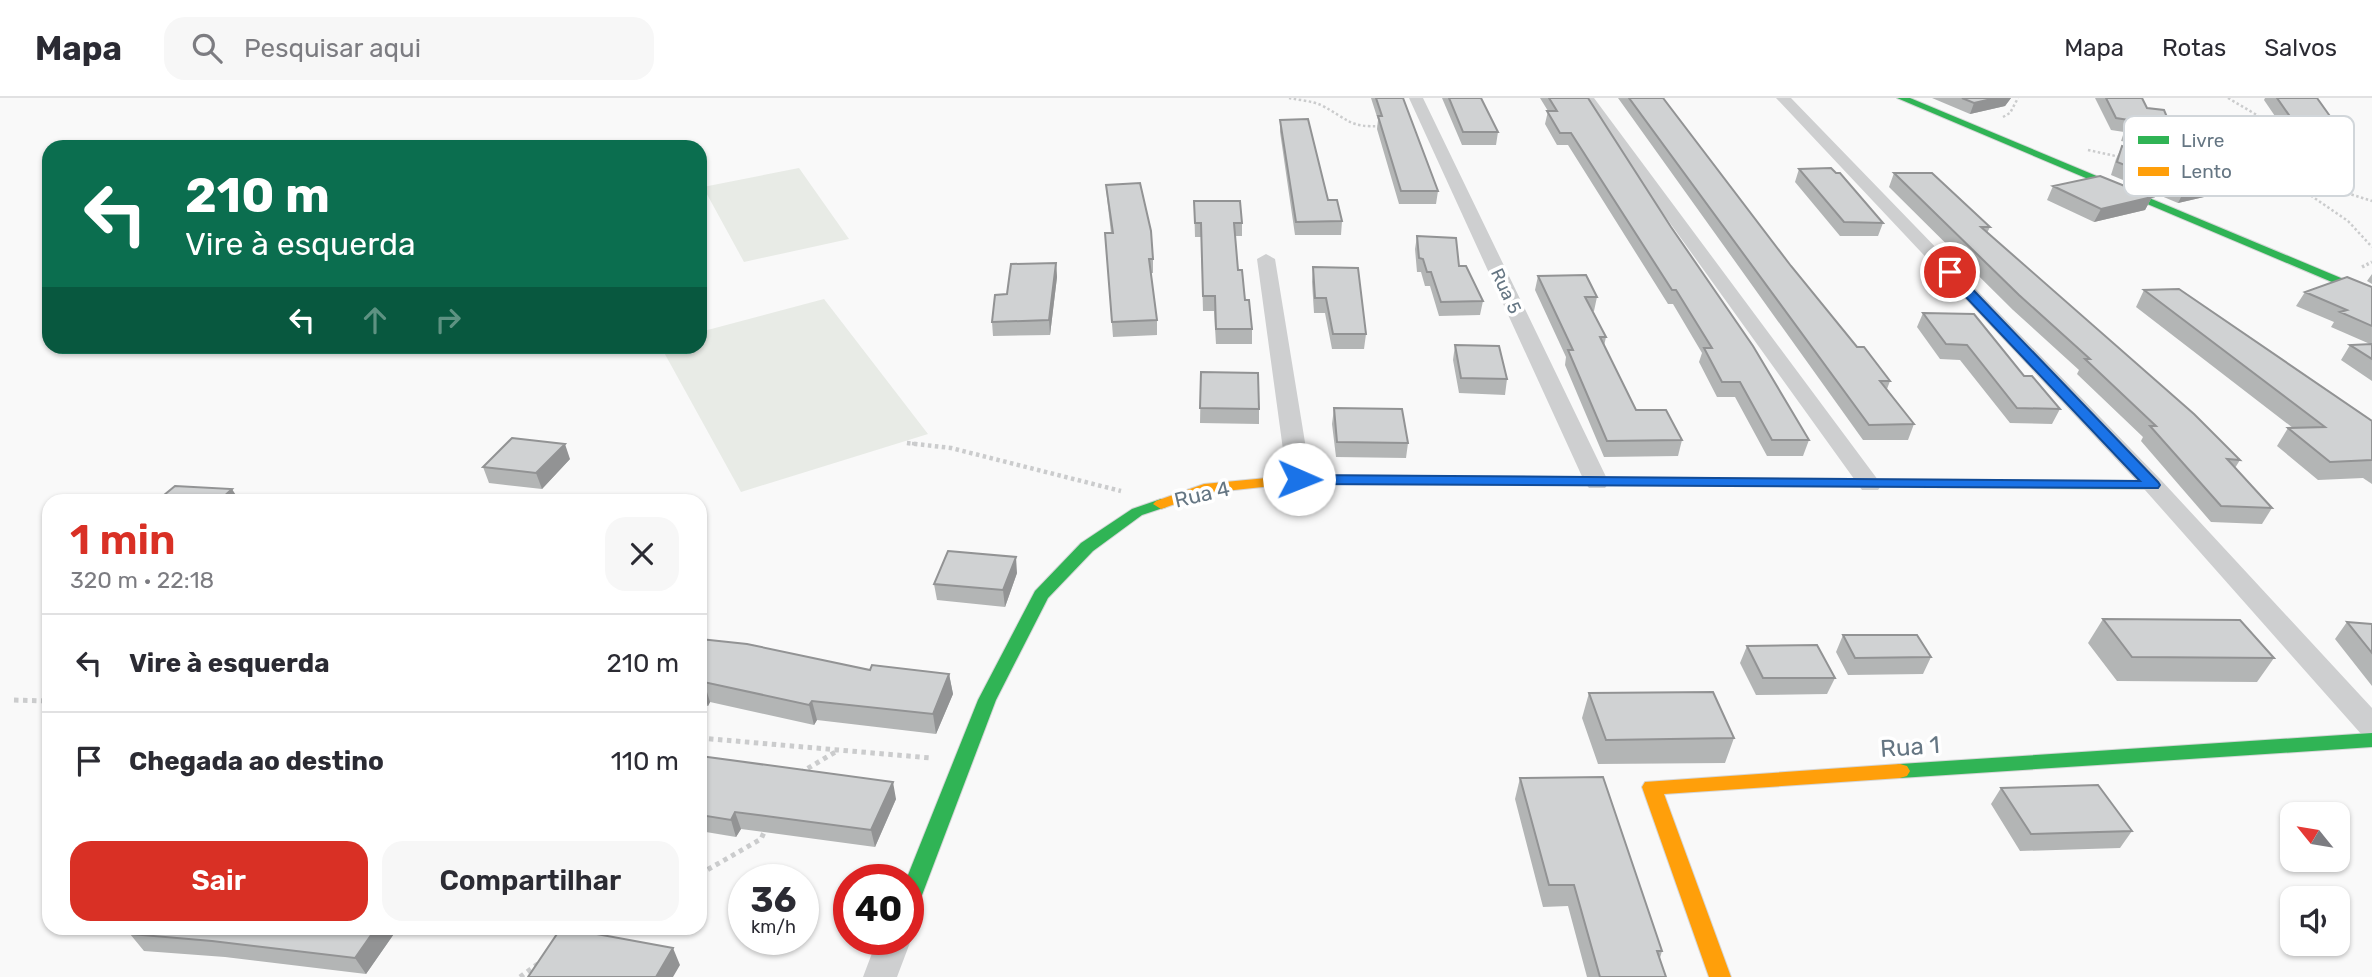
<!DOCTYPE html>
<html lang="pt">
<meta charset="utf-8">
<style>
body{margin:0;font-family:Rubik,sans-serif;background:#f7f7f7;color:#2b2b33;height:100vh;display:flex;flex-direction:column;font-size:26px;white-space:nowrap}
*{box-sizing:border-box;margin:0}
p{font-size:23px;color:#7c7c81}
.icon{flex:none;width:38px;height:38px;fill:none;stroke:currentColor;stroke-width:2;stroke-linecap:round;stroke-linejoin:round}
.map{position:relative;flex:1;overflow:hidden}
.sheet{position:absolute;left:42px;top:396px;width:665px;height:441px;display:flex;flex-direction:column;background:#fff;border-radius:21px;box-shadow:0 2px 5px #0004}
.sheet>*{flex:none}
.top-card{position:absolute;left:42px;top:42px;width:665px;height:214px;border-radius:21px;box-shadow:0 2px 5px #0004;background:#0b6e4f;color:#fff;overflow:hidden}
.needle{width:46px;rotate:300deg}
.tools{position:absolute;left:2280px;top:704px;display:grid;gap:14px}
.tools a{display:grid;place-items:center;width:70px;height:70px;border-radius:14px;background:#fff;box-shadow:0 2px 5px #0004;font-size:35px}
.speed{position:absolute;left:728px;top:766px;display:flex;gap:14px;font-size:35px;font-weight:700;text-align:center}
.speed>*{display:grid;place-content:center;width:91px;height:91px;border-radius:50%;background:#fff;box-shadow:0 2px 5px #0004;line-height:1}
.speed small{font-size:18px;font-weight:400}
.speed .limit{border:10px solid #d22;background:#fff;color:#111}
.pin{position:absolute;display:grid;place-items:center;width:60px;height:60px;color:#fff;margin:-30px;border:4px solid #fff;border-radius:50%;box-shadow:0 2px 7px #0007}
.me{position:absolute;width:77px;margin:-38px;rotate:91deg;stroke-linejoin:round;filter:drop-shadow(0 0 5px #0008)}
.turn{display:flex;align-items:center;gap:24px;height:147px;padding:0 28px;font-size:32px}
.turn .icon{width:91px;height:91px;stroke-width:2.5}
.turn b{display:block;font-size:49px;line-height:60px}
.lanes{display:flex;align-items:center;height:66px;padding:0 28px;background:#0003;justify-content:center;gap:35px;direction:ltr}
.lanes .off{opacity:.35}
.round{display:grid;place-items:center;flex:none;width:74px;height:74px;border-radius:21px;background:#f7f7f7}
.headline{display:flex;align-items:center;justify-content:space-between;height:119px;padding:0 28px}
h1{font-size:42px;font-weight:600;line-height:52px;color:#d93025}
.action{display:flex;gap:14px;margin-top:auto;padding:14px 28px}
.action a{flex:1;height:80px;border-radius:21px;background:#d93025;color:#fff;font-size:28px;font-weight:600;line-height:80px;text-align:center}
.action a+a{background:#f7f7f7;color:#2b2b33}
ul{padding:0;list-style:none}
li{display:flex;align-items:center;gap:21px;height:98px;padding:0 28px;border-top:2px solid #e1e1e2}
li div{flex:1}
li b{display:block;font-size:26px}
li em{font-style:normal}
header{display:flex;align-items:center;gap:42px;box-sizing:border-box;height:98px;padding:0 35px;background:#fff;border-bottom:2px solid #e1e1e2}
header strong{font-size:33px}
nav{display:flex;gap:38px;margin-inline-start:auto;font-size:24px}
.search{width:490px;height:63px;background:#f7f7f7;display:flex;align-items:center;gap:18px;box-sizing:border-box;padding:0 24px;border-radius:21px;color:#7c7c81;font-size:26px}
.map>svg:first-child{display:block}
.green{fill:#e8ebe6}
.lines{fill:none;stroke-linecap:round;stroke-linejoin:round}
.fast-casing{stroke:#d5d6d7;stroke-width:2}
.slow-casing{stroke:#d5d6d7;stroke-width:2}
.path-far3{stroke:#cbcccd;stroke-width:2.5;stroke-dasharray:2.5 2.5;stroke-linecap:butt}
.path-far2{stroke:#cbcccd;stroke-width:3.5;stroke-dasharray:2.5 2.5;stroke-linecap:butt}
.path-far1{stroke:#cbcccd;stroke-width:4.5;stroke-dasharray:3.5 3.5;stroke-linecap:butt}
.path{stroke:#cbcccd;stroke-width:5;stroke-dasharray:4.5 4.5;stroke-linecap:butt}
.street{fill:#cecfd0;fill-rule:evenodd}
.fast{fill:#30b455;fill-rule:evenodd}
.slow{fill:#ff9f0a;fill-rule:evenodd}
.wall{fill:#b3b5b5}
.shaded-wall{fill:#929394}
.building{fill:#d0d2d3;stroke:#929394;stroke-width:2}
.route{fill:#1a73e8;stroke:#114b97;stroke-width:2}
.labels{text-anchor:middle;dominant-baseline:central;stroke-width:7;stroke-linejoin:round;paint-order:stroke}
.far-street-label{font-size:18px;fill:#657683;stroke:#fff}
.street-label{font-size:21px;fill:#657683;stroke:#fff}
.near-street-label{font-size:24px;fill:#657683;stroke:#fff}
.key{fill:#fff;stroke:#d1d6da;stroke-width:2}
.key-label{font-size:19px;fill:#657683}
</style>
<header>
<strong>Mapa</strong>
<div class="search"><svg class="icon" aria-label="search" viewBox="0 0 24 24"><circle cx="10" cy="10" r="6"/><path d="M15 15l6 6"/></svg>Pesquisar aqui</div>
<nav><a>Mapa</a><a>Rotas</a><a>Salvos</a></nav>
</header>
<div class="map">
<svg width="2372" height="879" viewBox="0 0 2372 879">
<rect width="100%" height="100%" fill="#f9f9f9"/>
<path class="green" d="M799 70 849 141 744 164 703 89Z
M824 201 928 336 741 394 661 249 700 248V234Z"/>
<g class="lines">
<g class="fast-casing">
<path id="fast" d="M1897 0H1910L2372 193V201Z
M1416 378 2153 383 2160 387 2153 391 1411 385 1409 382Z
M1161 401 1166 403 1169 406 1166 409 1142 417 1093 453 1048 500 996 602 919 805 915 811 908 814 906 782 978 602 1035 493 1081 445 1132 411Z
M2372 635V649L1900 680 1893 678 1890 673 1893 668 1900 666Z"/>
</g>
<g class="slow-casing">
<path id="slow" d="M1299 377 1416 378 1423 382 1416 386 1299 385 1206 395 1161 411 1153 406 1156 403 1204 386Z
M1900 666 1907 668 1910 673 1907 678 1900 680 1664 696 1731 879H1709L1642 689 1645 684Z"/>
</g>
<path class="path-far3" d="M1289 0C1299 2 1312 3 1321 7 1348 21 1349 30 1382 28
M2228 0 2267 23 2275 34V48L2282 66 2310 97 2348 123 2372 149
M2003 19 2010 15 2018 0
M2088 52 2120 59
M2167 68 2310 97
M2298 84 2328 89 2372 103"/>
<path class="path-far2" d="M2362 169 2372 164
M907 345 917 346"/>
<path class="path-far1" d="M907 345 951 350 1121 393"/>
<path class="path" d="M14 602 49 603
M700 640 931 660
M800 675 837 653
M700 776 761 741 766 730
M585 836 598 830
M520 879 539 865"/>
<path class="street" d="M1409 0H1423L1609 385 1605 390H1589L1585 385Z
M1580 0H1594L1878 382 1882 387 1878 392H1862Z
M1776 0H1791L2161 382 2372 610V640L2362 637 2145 392Z
M1266 156 1275 161 1311 381 1307 386H1291L1287 381 1257 161Z
M908 837 911 842 897 879H863L877 842H908Z"/>
<use href="#fast" class="fast"/>
<use href="#slow" class="slow"/>
</g>
<path class="wall" d="M1371 0H1403L1438 93 1436 106H1399L1377 31 1378 22Z
M1442 0H1481L1498 34 1496 47H1462Z
M1540 0H1588L1809 342 1803 358H1767L1735 299H1717L1699 264 1702 255 1673 206H1668L1568 47H1557L1545 26 1548 13Z
M1618 0H1663L1791 168 1857 249 1890 283 1887 291 1914 326 1908 342H1863Z
M1932 0H2011L2005 8 1970 16Z
M2095 0H2142L2147 10 2175 38 2169 51 2121 43 2124 34 2111 32Z
M2265 0H2317L2337 28 2333 34 2337 41 2330 54 2296 49 2264 2Z
M1280 22 1328 102 1342 123 1341 137H1295L1280 34Z
M2122 48 2204 99 2178 105 2111 77 2116 61Z
M1799 71 1883 125 1878 138H1840L1795 84Z
M1894 75 1990 129 1987 135 2240 362 2235 370 2272 410 2262 426 2211 424 2141 343 2143 339 2077 276 2079 272 2013 212 1889 89Z
M1106 87 1153 161V175H1151L1157 222V237L1113 239 1106 149 1105 135H1111L1107 100Z
M2053 88 2152 99 2145 112 2094 124 2047 102Z
M1194 103 1242 125V138H1235L1238 172 1252 231V246H1216L1214 213H1203L1201 139H1195Z
M1417 138 1459 168 1483 203 1480 217 1439 218 1430 188H1425L1421 174H1417L1415 151Z
M1056 165 1057 179 1050 237 993 238 992 224Z
M1313 169 1366 236 1364 251H1332L1325 215H1314L1312 184Z
M2372 176V186L2367 183Z
M1538 178 1597 199 1594 213H1593L1606 239 1604 248 1636 312 1682 342 1678 358 1604 359 1565 267 1566 259 1535 192Z
M2372 189V283L2341 262 2350 247 2370 246 2331 229 2334 224 2296 208 2305 194Z
M2144 192 2372 323V386L2363 380 2318 382 2277 348 2288 330H2293L2136 209Z
M1923 215 2024 278 2060 311 2052 326 2010 325 1960 262 1940 261 1917 229Z
M1455 247 1507 281 1505 297 1459 295 1453 262Z
M1201 274 1259 311V326L1200 325Z
M1334 310 1408 345 1406 360 1336 359 1332 326Z
M570 361 542 391 489 385 483 369Z
M1017 475 1005 509 937 502 934 486Z
M2103 521 2274 560 2257 584 2117 583 2088 545Z
M2347 524 2372 526V588L2335 541Z
M1843 537 1931 559 1923 576 1848 577 1836 554Z
M700 541 870 572 949 576 953 596 936 636 817 622 814 627 710 604 708 608 700 607Z
M1747 548 1835 580 1827 596 1756 597 1740 565Z
M1589 595 1734 640 1725 665 1598 666 1582 620Z
M700 658 896 701 875 749 741 731 736 739 700 733Z
M1520 680 1662 853 1660 860 1666 879H1587L1568 808 1543 809 1515 701Z
M2001 690 2132 733 2120 750 2020 753 1991 706Z
M398 830 366 876 225 859 144 853 130 836Z"/>
<path class="shaded-wall" d="M1996 0H2011L2005 8 1970 16 1974 5Z
M2211 85 2204 99 2178 105 2185 91Z
M2152 99 2145 112 2094 124 2101 111Z
M1056 165 1057 179 1050 237 1049 222Z
M565 346 570 361 542 391 536 375Z
M232 391 239 402H220Z
M1016 459 1017 475 1005 509 1003 492Z
M949 576 953 596 936 636 933 616Z
M704 584 710 604 708 608 701 588Z
M812 603 817 622 814 627 809 607Z
M893 684 896 701 875 749 871 732Z
M735 714 741 731 736 739 731 722Z
M376 830H398L366 876 355 860Z
M673 850 680 867 673 879H656Z"/>
<path class="building" d="M1376 0H1403L1438 93H1401L1378 18H1382Z
M1449 0H1481L1498 34H1463Z
M1549 0H1588L1671 129 1753 248 1809 342H1772L1740 284H1722L1704 250H1712L1676 192H1672L1571 35H1560L1547 13H1557Z
M1629 0H1663L1791 168 1857 249H1864L1890 283H1880L1914 326 1869 327Z
M1962 0H1996L1974 5Z
M2106 0H2142L2147 10 2164 12 2175 38 2127 30 2129 22 2116 20Z
M2277 0H2317L2337 28 2328 27 2337 41 2303 37Z
M1308 21 1328 102H1337L1342 123 1296 124 1280 22Z
M2122 48 2211 85 2185 91 2117 64Z
M1831 70 1836 75H1840L1883 125 1844 124 1799 71Z
M1894 75H1932L1990 129H1981L2194 316 2240 362 2227 361 2272 410 2221 408 2150 328H2156L2085 261H2090L2019 197Z
M2100 78 2152 99 2101 111 2053 88Z
M1140 85 1151 133 1153 161H1149L1157 222 1112 224 1105 135H1113L1106 87Z
M1194 103H1240L1242 125H1234L1238 172H1242L1245 202H1249L1252 231H1216L1215 198H1203L1201 125H1195Z
M1417 138 1456 140 1459 168H1466L1483 203 1441 204 1431 174H1427L1423 161 1419 160Z
M1056 165 1049 222 992 224 995 197 1007 196 1011 166Z
M1313 169 1358 170 1366 236H1333L1326 200H1315Z
M1586 177 1597 199H1585L1606 239H1600L1636 312H1666L1682 342 1607 343 1568 252H1573L1538 178Z
M2347 179 2372 189V228L2340 214 2347 212 2305 194Z
M2179 191 2372 323V362L2330 364 2288 330 2325 329 2144 192Z
M1923 215 1974 216 2024 278H2032L2060 311 2017 310 1967 247 1946 246Z
M2372 246V261L2350 247Z
M1455 247 1499 248 1507 281 1461 280Z
M1201 274 1258 275 1259 311 1200 310Z
M1334 310 1402 311 1408 345 1337 344Z
M512 340 565 346 536 375 483 369Z
M175 388 232 391 220 402H158Z
M948 453 1016 459 1003 492 934 486Z
M2103 521 2240 522 2274 560 2132 559Z
M2347 524 2372 526V555Z
M1843 537H1917L1931 559 1855 560Z
M700 541 747 546 870 572 872 567 949 576 933 616 812 603 809 607 704 584 701 588H700Z
M1817 547 1835 580H1763L1747 548Z
M1713 594 1734 640 1606 642 1589 595Z
M700 658 893 684 871 732 735 714 731 722 700 717Z
M1603 679 1662 853H1657L1666 879H1600L1574 787H1549L1520 680Z
M2098 687 2132 733 2031 736 2001 690Z
M135 830H376L355 860 212 843 130 836Z
M561 830H564L673 850 656 879H528Z"/>
<path class="route" d="M1950 171 1954 172 2158 384 2160 387 2158 390 1299 386 1292 381 1299 377 2140 383 1945 177 1944 174Z"/>
<g class="labels">
<g class="far-street-label">
<text transform="translate(1506 193) rotate(65)">Rua 5</text>
</g>
<g class="street-label">
<text transform="translate(1202 396) rotate(-13)">Rua 4</text>
</g>
<g class="near-street-label">
<text transform="translate(1910 649) rotate(-4)">Rua 1</text>
</g>
</g>
<rect x="2124" y="18" width="230" height="80" rx="10" class="key"/>
<rect x="2138" y="38" width="31" height="8" fill="#30b455"/>
<rect x="2138" y="69" width="31" height="9" fill="#ff9f0a"/>
<g class="key-label">
<text x="2181" y="49">Livre</text>
<text x="2181" y="80">Lento</text>
</g>
</svg>
<div class="tools">
<a><svg class="needle" viewBox="-14 -14 28 28"><path d="M0-13l5 13h-10z" fill="#e53935"/><path d="M0 13l5-13h-10z" fill="#7c7c81"/></svg></a>
<a><svg class="icon" aria-label="sound" viewBox="0 0 24 24"><path d="M4 9h4l5-4v14l-5-4H4zM17 9q2 3 0 6"/></svg></a>
</div>
<div class="speed"><div>36<small>km/h</small></div><div class="limit">40</div></div>
<div class="pin" style="left:1950px;top:174px;background:#d93025"><svg class="icon" aria-label="arrive" viewBox="0 0 24 24"><path d="M6 21V4h12l-3 4 3 4H6"/></svg></div>
<svg class="me" style="left:1299px;top:381px" viewBox="-20 -20 40 40"><circle r="19" fill="#fff"/><path d="M0-13L10 11 0 6-10 11z" fill="#1a73e8"/></svg>
<div class="top-card">
<div class="turn"><svg class="icon" aria-label="left" viewBox="0 0 24 24"><path d="M17 20v-9H6M10 6l-5 5 5 5"/></svg><div><b>210 m</b>Vire à esquerda</div></div>
<div class="lanes"><svg class="icon" aria-label="left" viewBox="0 0 24 24"><path d="M17 20v-9H6M10 6l-5 5 5 5"/></svg><svg class="icon off" aria-label="ahead" viewBox="0 0 24 24"><path d="M12 20V5M6 11l6-6 6 6"/></svg><svg class="icon off" aria-label="right" viewBox="0 0 24 24"><path d="M7 20v-9h11M14 6l5 5-5 5"/></svg></div>
</div>
<section class="sheet">
<div class="headline"><div><h1>1 min</h1><p>320 m · 22:18</p></div><a class="round"><svg class="icon" aria-label="close" viewBox="0 0 24 24"><path d="M6 6l12 12M18 6L6 18"/></svg></a></div>
<ul>
<li><svg class="icon" aria-label="left" viewBox="0 0 24 24"><path d="M17 20v-9H6M10 6l-5 5 5 5"/></svg><div><b>Vire à esquerda</b></div><em>210 m</em></li>
<li><svg class="icon" aria-label="arrive" viewBox="0 0 24 24"><path d="M6 21V4h12l-3 4 3 4H6"/></svg><div><b>Chegada ao destino</b></div><em>110 m</em></li>
</ul>
<div class="action"><a>Sair</a><a>Compartilhar</a></div>
</section>
</div>
